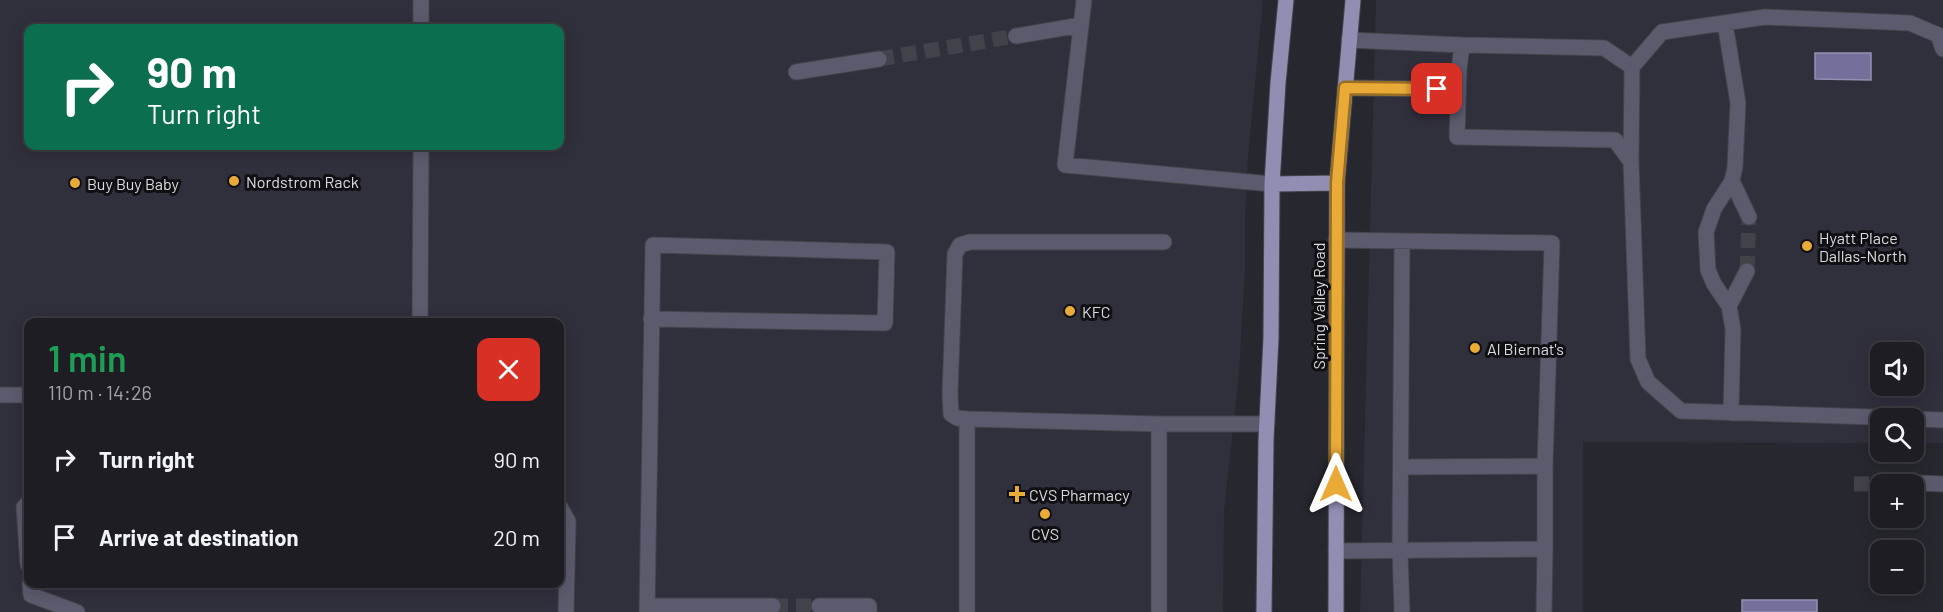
<!DOCTYPE html>
<meta charset="utf-8">
<style>
body{margin:0;font-family:Barlow,sans-serif;background:#2a2a30;color:#f1f3f6;height:100vh;display:flex;flex-direction:column;font-size:22px;white-space:nowrap}
*{box-sizing:border-box;margin:0}
p{font-size:20px;color:#a0a2a6}
.icon{flex:none;width:33px;height:33px;fill:none;stroke:currentColor;stroke-width:2;stroke-linecap:round;stroke-linejoin:round}
.map{position:relative;flex:1;overflow:hidden}
.side{position:absolute;left:24px;top:318px;width:540px;height:270px;display:flex;flex-direction:column;background:#1d1d23;border-radius:12px;box-shadow:0 3px 15px #0003,0 0 0 2px #3b3b41}
.side>*{flex:none}
.top-card{position:absolute;left:24px;top:24px;width:540px;height:126px;border-radius:12px;box-shadow:0 3px 15px #0003,0 0 0 2px #3b3b41;background:#0b6e4f;color:#fff;overflow:hidden}
.controls{position:absolute;left:1870px;top:342px;display:grid;gap:12px}
.controls a{display:grid;place-items:center;width:54px;height:54px;border-radius:12px;background:#1d1d23;box-shadow:0 3px 15px #0003,0 0 0 2px #3b3b41;font-size:30px}
.pin{position:absolute;display:grid;place-items:center;width:51px;height:51px;color:#fff;margin:-26px;border-radius:12px;box-shadow:0 3px 9px #0006}
.me{position:absolute;width:66px;margin:-33px;rotate:0deg;stroke-linejoin:round;filter:drop-shadow(0 0 4px #0008)}
.turn{display:flex;align-items:center;gap:21px;height:126px;padding:0 24px;font-size:27px}
.turn .icon{width:78px;height:78px;stroke-width:2.5}
.turn b{display:block;font-size:42px;line-height:51px}
.round{display:grid;place-items:center;flex:none;width:63px;height:63px;border-radius:12px;background:#2a2a30}
.head{display:flex;align-items:center;justify-content:space-between;height:102px;padding:0 24px}
h1{font-size:36px;font-weight:600;line-height:45px;color:#1e9e55}
ul{padding:0;list-style:none}
li{display:flex;align-items:center;gap:18px;height:78px;padding:0 24px}
li div{flex:1}
li b{display:block;font-size:22px}
li em{font-style:normal}
.map>svg:first-child{display:block}
.built{fill:#302f3c;fill-rule:evenodd}
.water{fill:#74709c;stroke:#9390b0;stroke-width:1.5}
.lines{fill:none;stroke-linecap:round;stroke-linejoin:round}
.minor-tunnel{stroke:#42424a;stroke-width:15;stroke-dasharray:15 8;stroke-linecap:butt}
.minor-casing{stroke:#44444b;stroke-width:17}
.major-casing{stroke:#44444b;stroke-width:17}
.minor{stroke:#5c5b6e;stroke-width:15}
.major{stroke:#918eb4;stroke-width:15}
.route-casing{stroke:#986e24;stroke-width:15}
.route{stroke:#eaaa38;stroke-width:10}
.poi-dot{fill:#eaaa38;stroke:#101014;stroke-width:2}
.labels{text-anchor:middle;dominant-baseline:central;stroke-width:6;stroke-linejoin:round;paint-order:stroke}
.poi-label{font-size:16px;fill:#dbdbe0;stroke:#101014;text-anchor:start}
.street-label{font-size:16px;fill:#dbdbe0;stroke:#101014}
</style>
<div class="map">
<svg width="1943" height="612" viewBox="0 0 1943 612">
<rect width="100%" height="100%" fill="#27272f"/>
<path class="built" d="M0 0H1263L1248 157 1245 216V270L1239 374 1224 512 1223 612H0ZM28 28H560V146H28ZM28 322H560V584H28Z
M1376 0H1943V443H1914V418H1881V443L1583 442V612H1360ZM1881 352H1914V386H1881Z"/>
<path class="water" d="M1815 53H1871V80L1815 79Z
M1742 600H1817V612H1742Z"/>
<g class="lines">
<path class="minor-tunnel" d="M879 59 1016 36
M1747 271 1749 217
M1854 484 1919 483
M773 606H819"/>
<g class="minor-casing">
<path id="minor" d="M1084 0 1065 165 1272 184
M1725 23 1738 103 1735 167 1732 181 1714 209 1706 232 1708 270 1714 284 1729 306 1733 329 1731 413
M421 28V0
M1016 36 1081 25
M1349 40 1462 45
M1632 67 1662 32 1765 17 1910 23 1938 35 1943 49
M796 72 879 59
M1345 88 1458 89
M1631 162 1632 67 1604 48 1462 45 1459 70 1457 137 1615 140 1631 162 1638 359 1648 382 1681 411 1907 418
M1732 181 1749 217
M1729 306 1747 271
M420 322 421 146
M0 395H28
M967 419 957 418 951 414 950 393 955 254 960 245 970 242H1164
M1914 419 1943 420
M1401 467 1545 466
M1919 483 1943 484
M28 503 24 507 28 565
M560 507 568 521 566 612
M1336 551 1545 549V466L1552 243 1336 240
M30 584 31 595 77 612
M647 606H773
M819 606H869V612
M647 612 653 245 887 252 885 323 651 319
M967 612V419L1159 424
M1159 612V424H1267
M1402 612 1400 551 1402 241
M1544 612 1545 549"/>
</g>
<g class="major-casing">
<path id="major" d="M1272 184 1337 183
M1264 612 1266 440 1271 338 1272 184 1278 83 1286 0
M1336 612 1337 183 1353 0"/>
</g>
<use href="#minor" class="minor"/>
<use href="#major" class="major"/>
</g>
<g class="lines">
<g class="route-casing">
<path id="route" d="M1336 484 1337 183 1345 88 1437 89"/>
</g>
<use href="#route" class="route"/>
</g>
<g class="poi-dot">
<circle cx="234" cy="181" r="6"/>
<circle cx="75" cy="183" r="6"/>
<circle cx="1807" cy="246" r="6"/>
<circle cx="1070" cy="311" r="6"/>
<circle cx="1475" cy="348" r="6"/>
<path d="M1014 485h6v6h6v6h-6v6h-6v-6h-6v-6h6z"/>
<circle cx="1045" cy="514" r="6"/>
</g>
<g class="labels">
<g class="poi-label">
<text x="246" y="181">Nordstrom Rack</text>
<text x="87" y="183">Buy Buy Baby</text>
<text x="1819" y="237">Hyatt Place<tspan x="1819" dy="18">Dallas-North</tspan></text>
<text x="1082" y="311">KFC</text>
<text x="1487" y="348">Al Biernat's</text>
<text x="1029" y="494">CVS Pharmacy</text>
<text x="1045" y="533" text-anchor="middle">CVS</text>
</g>
<g class="street-label">
<text transform="translate(1318 306) rotate(-90)">Spring Valley Road</text>
</g>
</g>
</svg>
<div class="controls">
<a><svg class="icon" aria-label="sound" viewBox="0 0 24 24"><path d="M4 9h4l5-4v14l-5-4H4zM17 9q2 3 0 6"/></svg></a>
<a><svg class="icon" aria-label="search" viewBox="0 0 24 24"><circle cx="10" cy="10" r="6"/><path d="M15 15l6 6"/></svg></a>
<a>+</a>
<a>−</a>
</div>
<div class="pin" style="left:1437px;top:89px;background:#d93025"><svg class="icon" aria-label="arrive" viewBox="0 0 24 24"><path d="M6 21V4h12l-3 4 3 4H6"/></svg></div>
<svg class="me" style="left:1336px;top:484px" viewBox="-20 -20 40 40"><path d="M0-17L14 15 0 8-14 15z" fill="#eaaa38" stroke="#fff" stroke-width="4"/></svg>
<div class="top-card">
<div class="turn"><svg class="icon" aria-label="right" viewBox="0 0 24 24"><path d="M7 20v-9h11M14 6l5 5-5 5"/></svg><div><b>90 m</b>Turn right</div></div>
</div>
<section class="side">
<div class="head"><div><h1>1 min</h1><p>110 m · 14:26</p></div><a class="round" style="background:#d93025;color:#fff"><svg class="icon" aria-label="close" viewBox="0 0 24 24"><path d="M6 6l12 12M18 6L6 18"/></svg></a></div>
<ul>
<li><svg class="icon" aria-label="right" viewBox="0 0 24 24"><path d="M7 20v-9h11M14 6l5 5-5 5"/></svg><div><b>Turn right</b></div><em>90 m</em></li>
<li><svg class="icon" aria-label="arrive" viewBox="0 0 24 24"><path d="M6 21V4h12l-3 4 3 4H6"/></svg><div><b>Arrive at destination</b></div><em>20 m</em></li>
</ul>
</section>
</div>
